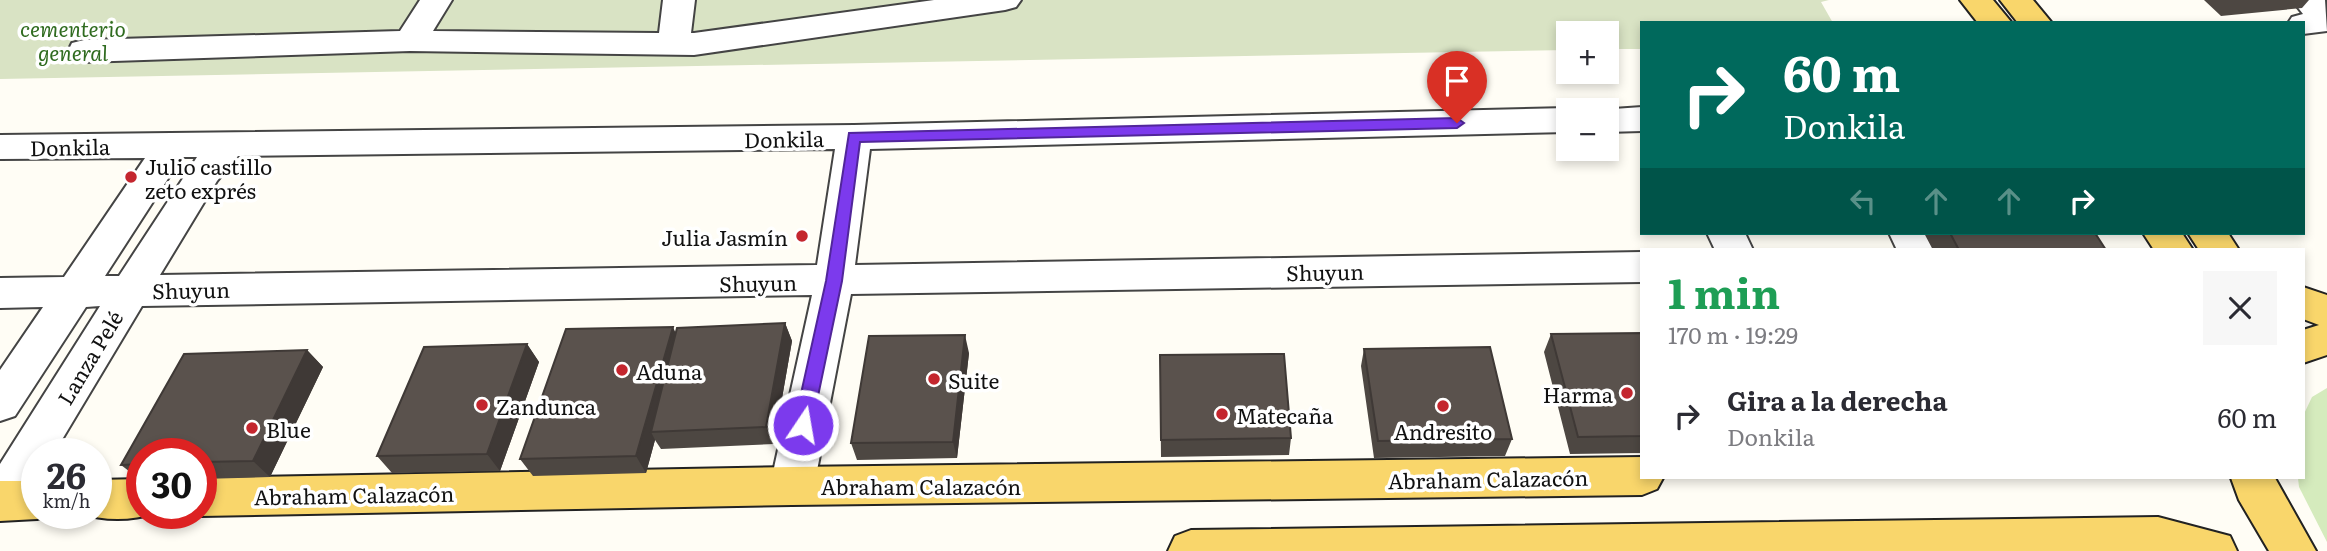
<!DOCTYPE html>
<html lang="es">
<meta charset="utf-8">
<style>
body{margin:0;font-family:Literata,serif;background:#f7f7f7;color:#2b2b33;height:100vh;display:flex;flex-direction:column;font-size:26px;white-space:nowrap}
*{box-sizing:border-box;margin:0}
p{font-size:23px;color:#7c7c81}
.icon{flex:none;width:38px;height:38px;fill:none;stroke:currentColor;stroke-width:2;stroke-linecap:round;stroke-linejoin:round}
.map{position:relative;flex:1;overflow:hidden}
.drawer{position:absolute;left:1640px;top:248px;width:665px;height:231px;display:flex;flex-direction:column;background:#fff;border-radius:0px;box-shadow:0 4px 10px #0003}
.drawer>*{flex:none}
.guide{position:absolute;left:1640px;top:21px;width:665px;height:214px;border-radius:0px;box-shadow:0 4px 10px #0003;background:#00695c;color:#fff;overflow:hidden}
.buttons{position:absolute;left:1556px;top:21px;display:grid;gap:14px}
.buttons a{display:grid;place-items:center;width:63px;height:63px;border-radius:0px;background:#fff;box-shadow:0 4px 10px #0003;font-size:35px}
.speed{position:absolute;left:21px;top:438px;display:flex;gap:14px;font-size:35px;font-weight:700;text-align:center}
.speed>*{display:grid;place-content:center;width:91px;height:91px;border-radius:50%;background:#fff;box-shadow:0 4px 10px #0003;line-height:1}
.speed small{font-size:18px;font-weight:400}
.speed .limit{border:10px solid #d22;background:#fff;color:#111}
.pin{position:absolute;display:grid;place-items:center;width:60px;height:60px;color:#fff;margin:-72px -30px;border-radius:50% 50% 50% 0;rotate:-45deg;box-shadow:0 0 7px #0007}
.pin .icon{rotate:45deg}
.me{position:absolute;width:77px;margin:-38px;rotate:12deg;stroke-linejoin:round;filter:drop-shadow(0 0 5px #0008)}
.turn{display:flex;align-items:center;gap:24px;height:147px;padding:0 28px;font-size:32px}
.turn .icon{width:91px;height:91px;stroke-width:2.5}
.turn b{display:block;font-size:49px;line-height:60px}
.lanes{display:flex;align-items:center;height:66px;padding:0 28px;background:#0003;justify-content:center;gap:35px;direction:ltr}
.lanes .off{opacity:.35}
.round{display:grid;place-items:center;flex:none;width:74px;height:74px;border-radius:0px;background:#f7f7f7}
.head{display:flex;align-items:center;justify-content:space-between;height:119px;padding:0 28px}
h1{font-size:42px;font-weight:700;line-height:52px;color:#1e9e55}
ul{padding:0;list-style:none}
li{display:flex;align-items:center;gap:21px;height:98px;padding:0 28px}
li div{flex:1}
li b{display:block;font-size:26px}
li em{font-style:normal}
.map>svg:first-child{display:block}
.green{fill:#d5ebbd}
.cemetery{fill:#d9e3c4}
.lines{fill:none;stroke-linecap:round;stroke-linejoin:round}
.minor-casing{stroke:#444;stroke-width:4}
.major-casing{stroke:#222;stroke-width:4}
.minor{fill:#fff;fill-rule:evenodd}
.major{fill:#f9d66b;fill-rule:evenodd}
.wall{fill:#4d4742}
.shaded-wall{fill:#3f3936}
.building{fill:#5a524d;stroke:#3f3936;stroke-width:2}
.route{fill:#7c3aed;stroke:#51269a;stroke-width:2}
.poi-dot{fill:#c4262e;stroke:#fff;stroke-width:2.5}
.labels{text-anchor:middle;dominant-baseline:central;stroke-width:7;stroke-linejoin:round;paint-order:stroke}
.park-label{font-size:21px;font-style:italic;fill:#2f6b1f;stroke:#fff}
.street-label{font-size:21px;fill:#111;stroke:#fff}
.poi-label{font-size:21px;fill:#111;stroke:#fff;text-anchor:start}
</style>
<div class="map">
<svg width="2327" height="551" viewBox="0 0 2327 551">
<rect width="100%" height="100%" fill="#fffdf5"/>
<path class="green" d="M2327 388V542L2299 487 2298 478H2303V416L2312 397Z"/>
<path class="cemetery" d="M0 0H1829L1821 2 1833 23H1642L1641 49H1607L1606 33H1568V50L0 79Z"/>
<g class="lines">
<g class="minor-casing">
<path id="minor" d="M420 0H452L433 31 659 33 663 0H695L691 33H694L934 0H1021L1016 7 1005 10 694 55 410 51 84 62 72 59 68 51 72 43 84 40 400 31Z
M2292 0H2325L2327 31 2303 34V23H2288L2292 17 2303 14Z
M1642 107V131L1606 132V110H1599Z
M1568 108 1575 110H1568V132L870 149 855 265 1642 252V282L851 294 814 486 808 500 792 505 776 500 770 486 812 295 142 306 54 453H37V481L17 515 0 520V464L100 306 86 307 15 416 0 421V370L43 307 0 308V278L64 277 145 158 0 159V135L854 125ZM835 149 817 265 160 275 217 181 238 156ZM182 157H197L119 276H105Z
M1707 233H1745L1753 250H1715Z
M1889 233H1927L1935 250H1897Z"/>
</g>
<g class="major-casing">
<path id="major" d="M1960 0H1993L2012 23H1978Z
M2000 0H2033L2052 23H2018Z
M2143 233H2182L2193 250H2154Z
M2188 233H2228L2239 250H2199Z
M2303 287 2327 295V355L2303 363V330L2319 325 2303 319Z
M1642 457V478H1663L1657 489 1642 495 792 505 201 516 191 513H201V478L792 467Z
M2231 478H2275L2316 551H2269L2239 500Z
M142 479V513H155C132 521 103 521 80 513H96V480Z
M0 481H37V513L53 514 37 519 0 521Z
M2158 517 2230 536 2237 551H1168L1175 536 1191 530Z"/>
</g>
<use href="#minor" class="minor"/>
<use href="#major" class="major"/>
</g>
<path class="wall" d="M2204 0H2309L2302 8 2221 16Z
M1924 233H2095L2106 250H1933Z
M785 323 792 341 774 444 661 449 655 440 646 473 533 476 520 459Z
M1642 333V453L1570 454 1544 352 1551 334Z
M527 344 539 362 500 471 392 473 377 456Z
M1364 349 1512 439 1505 456 1374 458 1361 366Z
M307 350 323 367 270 477 201 479V453H142V481L121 465 184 354Z
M969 353 957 458 857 460 851 443Z
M1160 355 1291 438 1289 455 1161 457Z"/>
<path class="shaded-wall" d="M785 323 792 341 774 444 766 427Z
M673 327 681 345 651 432 655 440 646 473 636 456Z
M965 335 969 353 957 458 953 442Z
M527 344 539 362 500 471 487 454Z
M307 350 323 367 270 477 253 461Z"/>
<path class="building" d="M1950 233H2095L2106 250H1959Z
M785 323 766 427 651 432 677 328Z
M673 327 636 456 520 459 566 329Z
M1642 333V436L1578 437 1551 334Z
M965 335 953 442 851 443 869 336Z
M527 344 487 454 377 456 424 347Z
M1490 347 1512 439 1378 441 1364 349Z
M307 350 253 461 201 462V453H142V464L121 465 184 354Z
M1284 354 1291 438 1161 440 1160 355Z"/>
<path class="route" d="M1457 118 1464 123 1457 128 860 142 842 281 812 425 809 431 803 433 797 431 794 425 826 281 849 133Z"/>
<g class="poi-dot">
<circle cx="131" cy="177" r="7"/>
<circle cx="802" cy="236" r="7"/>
<circle cx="622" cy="370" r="7"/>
<circle cx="934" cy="379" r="7"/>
<circle cx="1627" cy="393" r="7"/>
<circle cx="482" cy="405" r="7"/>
<circle cx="1443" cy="406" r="7"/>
<circle cx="1222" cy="414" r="7"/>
<circle cx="252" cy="428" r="7"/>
</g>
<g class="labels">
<g class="park-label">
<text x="73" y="27">cementerio<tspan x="73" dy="24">general</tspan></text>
</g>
<g class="street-label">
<text transform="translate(784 138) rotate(-1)">Donkila</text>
<text transform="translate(70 146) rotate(-1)">Donkila</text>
<text transform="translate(1325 271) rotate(-1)">Shuyun</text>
<text transform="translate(758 282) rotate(-1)">Shuyun</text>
<text transform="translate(191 289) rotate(-1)">Shuyun</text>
<text transform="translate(89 357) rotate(-59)">Lanza Pelé</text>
<text transform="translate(1488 478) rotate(-1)">Abraham Calazacón</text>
<text x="921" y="485">Abraham Calazacón</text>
<text transform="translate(354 494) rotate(-1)">Abraham Calazacón</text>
</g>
<g class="poi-label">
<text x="145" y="165">Julio castillo<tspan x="145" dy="24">zeto exprés</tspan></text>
<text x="788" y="236" text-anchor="end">Julia Jasmín</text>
<text x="636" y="370">Aduna</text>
<text x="948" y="379">Suite</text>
<text x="1613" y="393" text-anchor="end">Harma</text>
<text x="496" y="405">Zandunca</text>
<text x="1236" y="414">Matecaña</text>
<text x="266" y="428">Blue</text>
<text x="1443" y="430" text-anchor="middle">Andresito</text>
</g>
</g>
</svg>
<div class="buttons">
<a>+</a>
<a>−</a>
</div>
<div class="speed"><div>26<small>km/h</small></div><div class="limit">30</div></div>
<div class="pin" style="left:1457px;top:123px;background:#d93025"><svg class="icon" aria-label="arrive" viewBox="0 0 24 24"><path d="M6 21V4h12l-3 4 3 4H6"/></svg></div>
<svg class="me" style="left:803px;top:425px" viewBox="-20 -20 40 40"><circle r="17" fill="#7c3aed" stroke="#fff" stroke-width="3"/><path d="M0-11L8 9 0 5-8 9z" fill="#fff"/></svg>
<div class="guide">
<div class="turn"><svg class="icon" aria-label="right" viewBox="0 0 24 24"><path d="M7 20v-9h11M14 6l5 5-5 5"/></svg><div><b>60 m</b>Donkila</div></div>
<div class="lanes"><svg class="icon off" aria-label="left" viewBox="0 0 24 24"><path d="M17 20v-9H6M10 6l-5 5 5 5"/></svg><svg class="icon off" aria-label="ahead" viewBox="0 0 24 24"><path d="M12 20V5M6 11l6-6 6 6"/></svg><svg class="icon off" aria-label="ahead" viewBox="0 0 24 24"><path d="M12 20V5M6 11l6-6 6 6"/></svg><svg class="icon" aria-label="right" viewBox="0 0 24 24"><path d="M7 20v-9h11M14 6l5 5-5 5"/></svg></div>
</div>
<section class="drawer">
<div class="head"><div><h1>1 min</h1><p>170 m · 19:29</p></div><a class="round"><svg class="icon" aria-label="close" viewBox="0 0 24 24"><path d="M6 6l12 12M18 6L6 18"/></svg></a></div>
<ul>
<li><svg class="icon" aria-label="right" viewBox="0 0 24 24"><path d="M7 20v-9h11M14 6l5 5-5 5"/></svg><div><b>Gira a la derecha</b><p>Donkila</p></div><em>60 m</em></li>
</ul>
</section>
</div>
